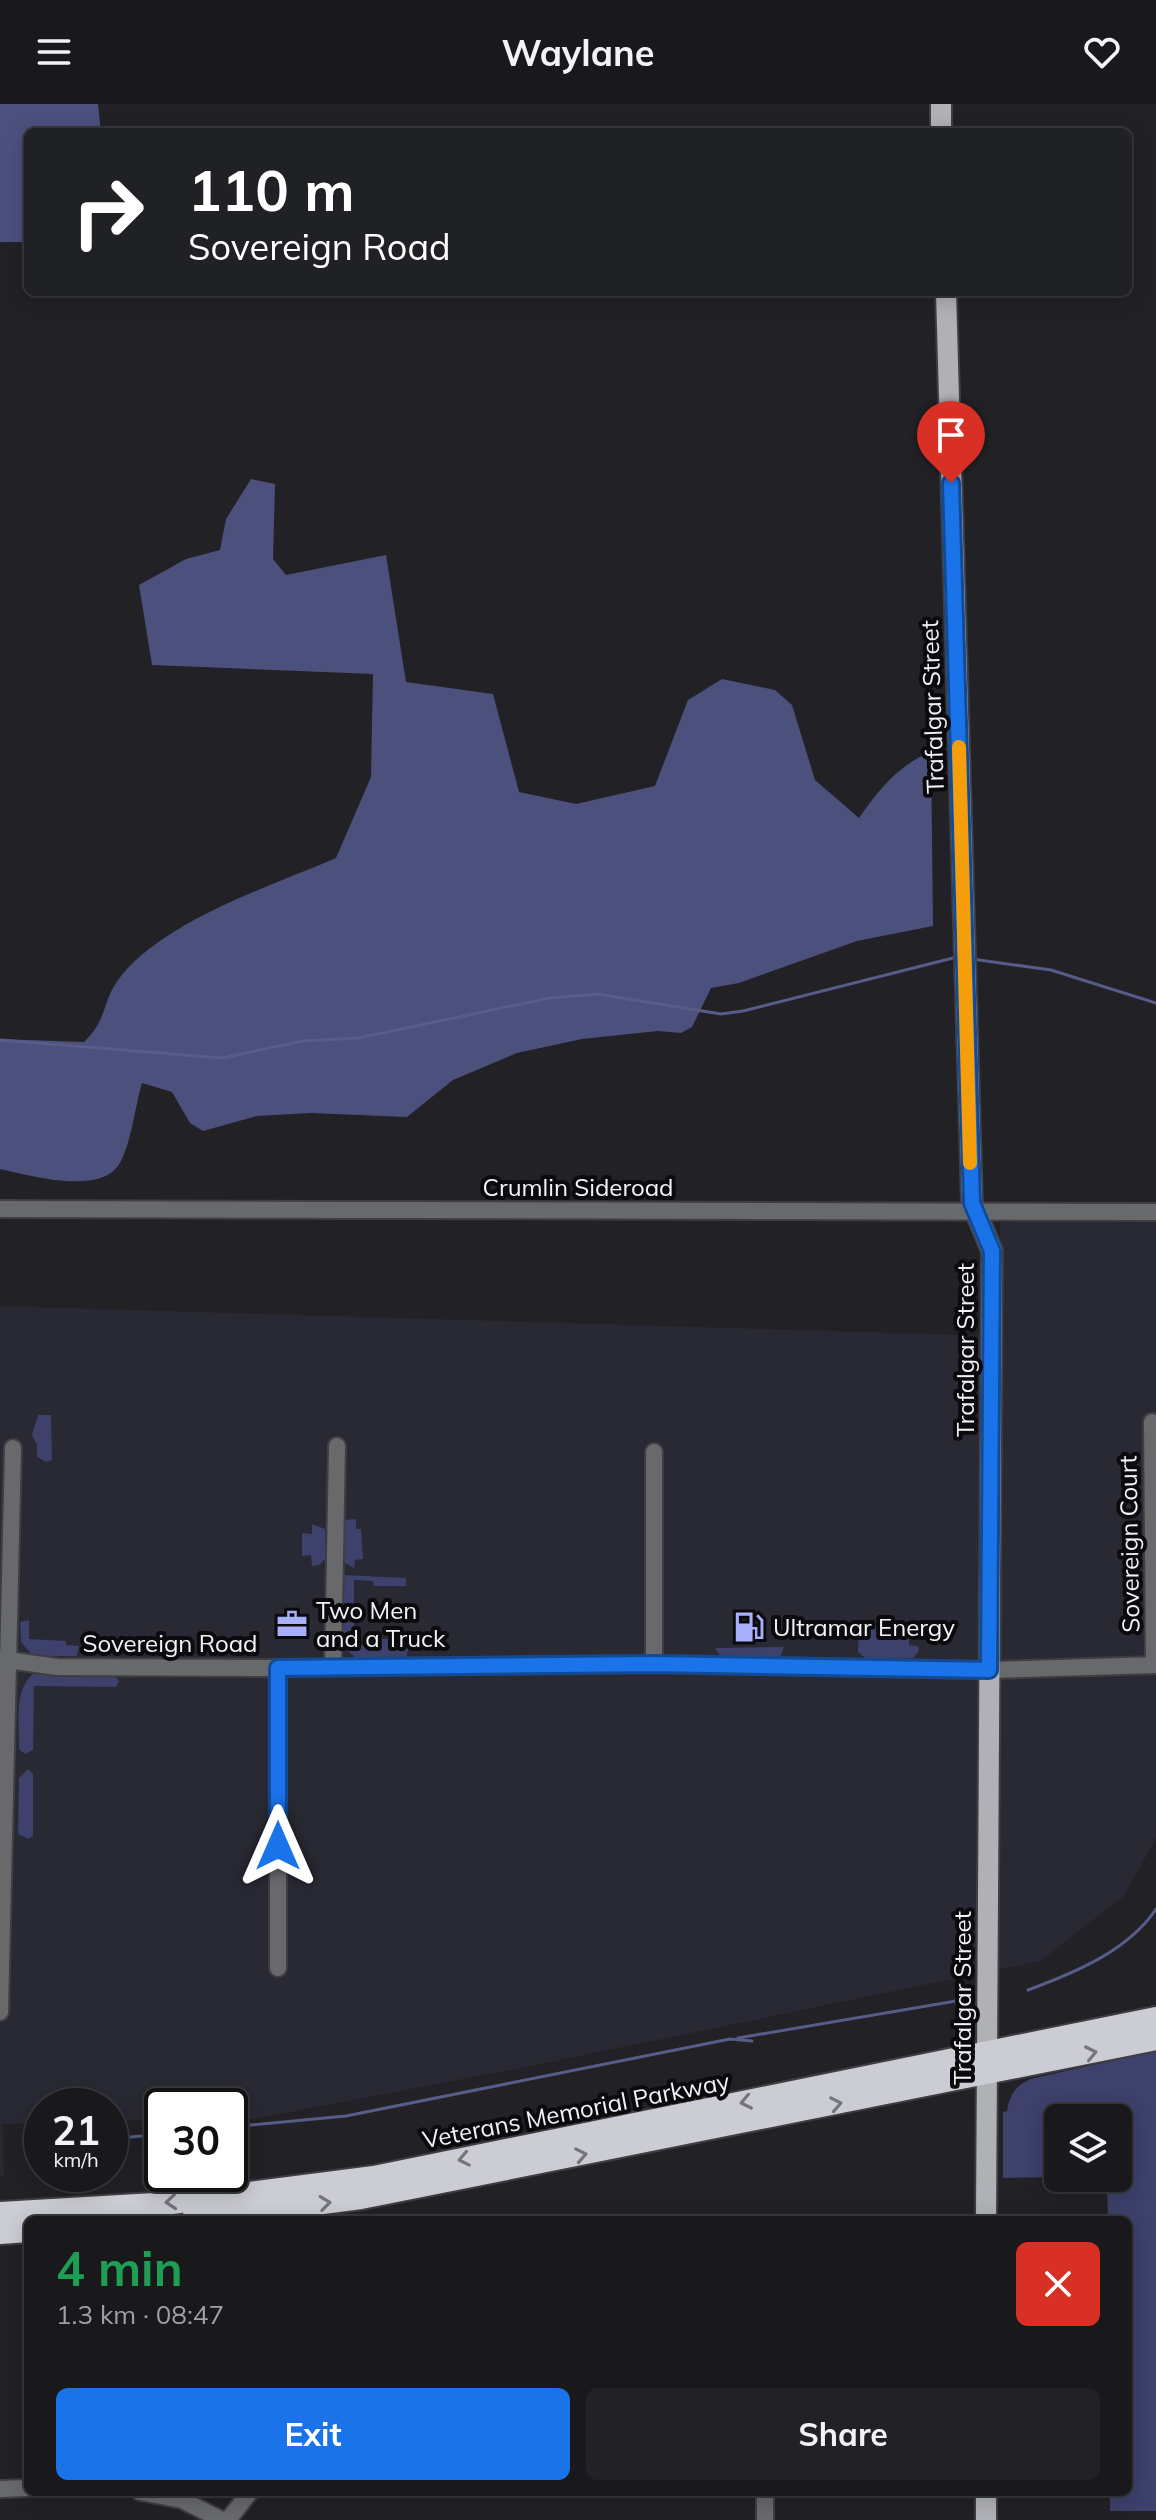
<!DOCTYPE html>
<meta charset="utf-8">
<style>
body{margin:0;font-family:Mulish,sans-serif;background:#222225;color:#f1f3f6;height:100vh;display:flex;flex-direction:column;font-size:30px;white-space:nowrap}
*{box-sizing:border-box;margin:0}
p{font-size:26px;color:#9fa0a3}
.icon{flex:none;width:44px;height:44px;fill:none;stroke:currentColor;stroke-width:2;stroke-linecap:round;stroke-linejoin:round}
.map{position:relative;flex:1;overflow:hidden}
.side{position:absolute;left:24px;top:2112px;width:1108px;height:280px;display:flex;flex-direction:column;background:#19191c;border-radius:12px;box-shadow:0 4px 20px #0003,0 0 0 2px #37383b}
.side>*{flex:none}
.top-card{position:absolute;left:24px;top:24px;width:1108px;height:168px;border-radius:12px;box-shadow:0 4px 20px #0003,0 0 0 2px #37383b;background:#202124;color:#fff;overflow:hidden}
.fabs{position:absolute;left:1044px;top:2000px;display:grid;gap:16px}
.fabs a{display:grid;place-items:center;width:88px;height:88px;border-radius:12px;background:#19191c;box-shadow:0 4px 20px #0003,0 0 0 2px #37383b;font-size:40px}
.speed{position:absolute;left:24px;top:1984px;display:flex;gap:16px;font-size:40px;font-weight:700;text-align:center}
.speed>*{display:grid;place-content:center;width:104px;height:104px;border-radius:50%;background:#19191c;box-shadow:0 4px 20px #0003,0 0 0 2px #37383b;line-height:1}
.speed small{font-size:20px;font-weight:400}
.speed .limit{border:4px solid #111;border-radius:12px;background:#fff;color:#111}
.pin{position:absolute;display:grid;place-items:center;width:68px;height:68px;color:#fff;margin:-82px -34px;border-radius:50% 50% 50% 0;rotate:-45deg;box-shadow:0 0 8px #0007}
.pin .icon{rotate:45deg}
.me{position:absolute;width:88px;margin:-44px;rotate:0deg;stroke-linejoin:round;filter:drop-shadow(0 0 6px #0008)}
.turn{display:flex;align-items:center;gap:28px;height:168px;padding:0 32px;font-size:36px}
.turn .icon{width:104px;height:104px;stroke-width:2.5}
.turn b{display:block;font-size:56px;line-height:68px}
.round{display:grid;place-items:center;flex:none;width:84px;height:84px;border-radius:12px;background:#222225}
.headline{display:flex;align-items:center;justify-content:space-between;height:136px;padding:0 32px}
h1{font-size:48px;font-weight:700;line-height:60px;color:#1e9e55}
.primary-button{display:flex;gap:16px;margin-top:auto;padding:16px 32px}
.primary-button a{flex:1;height:92px;border-radius:12px;background:#1a73e8;color:#fff;font-size:32px;font-weight:700;line-height:92px;text-align:center}
.primary-button a+a{background:#222225;color:#f1f3f6}
header{display:flex;justify-content:space-between;align-items:center;height:104px;padding:0 32px;background:#19191c;font-size:36px;font-weight:700}
.map>svg:first-child{display:block}
.built{fill:#282933}
.green{fill:#3d416b}
.forest{fill:#4c507d}
.lines{fill:none;stroke-linecap:round;stroke-linejoin:round}
.stream{stroke:#575c89;stroke-width:3}
.minor-casing{stroke:#3e3e43;stroke-width:20}
.major-casing{stroke:#3e3e43;stroke-width:24}
.highway-casing{stroke:#3e3e43;stroke-width:26}
.minor{stroke:#68696b;stroke-width:16}
.major{stroke:#b0b1b6;stroke-width:20}
.highway{stroke:#cccdd4;stroke-width:22}
.oneway{stroke:#75767a}
.route-casing{stroke:#114b97;stroke-width:20}
.route{stroke:#1a73e8;stroke-width:14}
.slow{stroke:#f59e0b;stroke-width:14}
.labels{text-anchor:middle;dominant-baseline:central;stroke-width:8;stroke-linejoin:round;paint-order:stroke}
.street-label{font-size:24px;fill:#f2f3f6;stroke:#0b0b0d}
.poi-label{font-size:24px;fill:#f2f3f6;stroke:#0b0b0d;text-anchor:start}
</style>
<header><svg class="icon" aria-label="menu" viewBox="0 0 24 24"><path d="M4 6h16M4 12h16M4 18h16"/></svg>Waylane<svg class="icon" aria-label="heart" viewBox="0 0 24 24"><path d="M12 20l-8-8c-3-5 5-10 8-4 3-6 11-1 8 4z"/></svg></header>
<div class="map">
<svg width="1156" height="2416" viewBox="0 0 1156 2416">
<rect width="100%" height="100%" fill="#212126"/>
<path class="built" d="M1000 1115H1156V1734L1124 1792 1040 1857 531 1962 254 2015H230V2002H162V2016L110 2017V2002H42V2019L2 2020 4 2072 0 2073V1202L999 1232Z"/>
<path class="green" d="M38 1311H51L52 1356 46 1358 37 1353V1341L32 1331Z
M356 1415V1425H361L363 1455 355 1456 354 1464 341 1457 344 1416Z
M312 1420 325 1425V1455L319 1461 312 1462 311 1451 302 1452V1429L312 1430Z
M344 1471 406 1474V1482H374L373 1477 354 1476V1499H344L341 1496Z
M29 1516V1535L66 1537V1541L79 1542 77 1552H33L21 1538 20 1518Z
M345 1517 354 1519V1541L373 1542 374 1535H396V1542H409L406 1554H356L343 1543 341 1520Z
M859 1517 909 1518V1541L918 1542 919 1547 913 1554H865L858 1548Z
M784 1543 780 1554 722 1555 715 1544Z
M33 1570H113L119 1577 116 1583 34 1582 33 1646 25 1650 19 1645C20 1621 13 1586 33 1570Z
M28 1665 33 1670V1731L29 1735 18 1730 19 1674Z
M1156 1947V2407H1110V2388H1128V2116H1108L1107 2074H1118V2014H1058V2073L1003 2074V2008L1007 2007C1010 1989 1015 1983 1030 1975Z"/>
<path class="forest" d="M0 0H98L101 28H28V138H0Z
M251 375 275 380 273 455 286 471 386 451 406 578 493 590 519 688 576 700 655 682 688 596 722 575 775 586 792 601 815 676 859 714C877 688 899 660 931 648L933 822 857 837 739 879 711 884 692 923 681 929 658 927 582 935 517 949 453 976 407 1013 311 1009 257 1012 203 1027 190 1019 172 988 142 979C135 1002 131 1043 118 1062 97 1091 28 1071 0 1065V935L84 938C107 916 102 900 116 879 157 819 271 782 336 754L371 673 373 570 152 561 139 481 186 455 220 446 226 415Z"/>
<g class="lines">
<path class="stream" d="M972 855 1051 866 1156 899
M0 936 222 954 303 937 358 934 550 894 597 890 721 910 743 907 957 853
M1028 1886C1074 1869 1128 1847 1156 1805
M738 1934 956 1897
M230 2023 346 2012 730 1935 752 1937
M110 2035 162 2030
M34 2039H42"/>
<g class="minor-casing">
<path id="minor" d="M0 1105 1156 1108
M1152 1318 1154 1561
M0 1555 57 1563 278 1564 654 1560 989 1566 1156 1561
M654 1560V1348
M333 1562 337 1342
M278 1864V1564
M0 1908 13 1344
M0 2385 28 2384
M140 2388 182 2396 222 2416
M765 2388V2416
M228 2416 250 2388"/>
</g>
<g class="major-casing">
<path id="major" d="M941 0V28
M946 188 972 1099 992 1147 986 2116
M986 2388V2416"/>
</g>
<g class="highway-casing">
<path id="highway" d="M0 2109 172 2099 374 2073 1156 1914
M192 2116 361 2094 1156 1935
M0 2129 28 2127"/>
</g>
<use href="#minor" class="minor"/>
<use href="#major" class="major"/>
<use href="#highway" class="highway"/>
</g>
<defs><path id="oneway-chevron" d="M-2-3.5L2.5 0L-2 3.5" fill="none" stroke-width="1.6" stroke-linecap="round" stroke-linejoin="round" transform="scale(2)"/></defs>
<g class="oneway">
<use href="#oneway-chevron" transform="translate(1091 1949) rotate(-12)"/>
<use href="#oneway-chevron" transform="translate(746 1998) rotate(168)"/>
<use href="#oneway-chevron" transform="translate(836 2000) rotate(-11)"/>
<use href="#oneway-chevron" transform="translate(581 2051) rotate(-11)"/>
<use href="#oneway-chevron" transform="translate(464 2055) rotate(169)"/>
<use href="#oneway-chevron" transform="translate(171 2098) rotate(175)"/>
<use href="#oneway-chevron" transform="translate(325 2099) rotate(-7)"/>
</g>
<g class="lines">
<g class="route-casing">
<path id="route" d="M278 1742V1564L654 1560 989 1566 992 1147 972 1099 951 379"/>
</g>
<use href="#route" class="route"/>
<path class="slow" d="M959 643 970 1059"/>
</g>
<defs>
<g id="office-bare" transform="scale(2.4)"><path d="M-6-3h4V-5.5h4V-3h4V5H-6ZM-1-4.5V-3h2v-1.5ZM-6 0V1H6V0Z" fill="#a8b0fc" stroke="#0b0b0d" stroke-width="2.5" paint-order="stroke"/></g>
<g id="fuel-bare" transform="scale(2.4)"><path d="M-5.5-6h7V0h2V4h1.3V-2.5L3-4.5l.8-.8L6-3V5H2.5V1h-1V6h-7ZM-4.2-4.7v3.2H.2V-4.7Z" fill="#a8b0fc" stroke="#0b0b0d" stroke-width="2.5" paint-order="stroke"/></g>
</defs>
<g fill-rule="evenodd">
<use href="#office-bare" x="292" y="1520"/>
<use href="#fuel-bare" x="749" y="1523"/>
</g>
<g class="labels">
<g class="street-label">
<text transform="translate(932 603) rotate(-92)">Trafalgar Street</text>
<text x="578" y="1083">Crumlin Sideroad</text>
<text transform="translate(965 1246) rotate(-90)">Trafalgar Street</text>
<text transform="translate(1129 1440) rotate(-91)">Sovereign Court</text>
<text x="170" y="1539">Sovereign Road</text>
<text transform="translate(962 1894) rotate(-90)">Trafalgar Street</text>
<text transform="translate(576 2006) rotate(-11)">Veterans Memorial Parkway</text>
</g>
<g class="poi-label">
<text x="316" y="1506">Two Men<tspan x="316" dy="28">and a Truck</tspan></text>
<text x="773" y="1523">Ultramar Energy</text>
</g>
</g>
</svg>
<div class="fabs">
<a><svg class="icon" aria-label="layers" viewBox="0 0 24 24"><path d="M12 4l9 5-9 5-9-5zM3 14l9 5 9-5"/></svg></a>
</div>
<div class="speed"><div>21<small>km/h</small></div><div class="limit">30</div></div>
<div class="pin" style="left:951px;top:379px;background:#d93025"><svg class="icon" aria-label="arrive" viewBox="0 0 24 24"><path d="M6 21V4h12l-3 4 3 4H6"/></svg></div>
<svg class="me" style="left:278px;top:1742px" viewBox="-20 -20 40 40"><path d="M0-17L14 15 0 8-14 15z" fill="#1a73e8" stroke="#fff" stroke-width="4"/></svg>
<div class="top-card">
<div class="turn"><svg class="icon" aria-label="right" viewBox="0 0 24 24"><path d="M7 20v-9h11M14 6l5 5-5 5"/></svg><div><b>110 m</b>Sovereign Road</div></div>
</div>
<section class="side">
<div class="headline"><div><h1>4 min</h1><p>1.3 km · 08:47</p></div><a class="round" style="background:#d93025;color:#fff"><svg class="icon" aria-label="close" viewBox="0 0 24 24"><path d="M6 6l12 12M18 6L6 18"/></svg></a></div>
<div class="primary-button"><a>Exit</a><a>Share</a></div>
</section>
</div>
